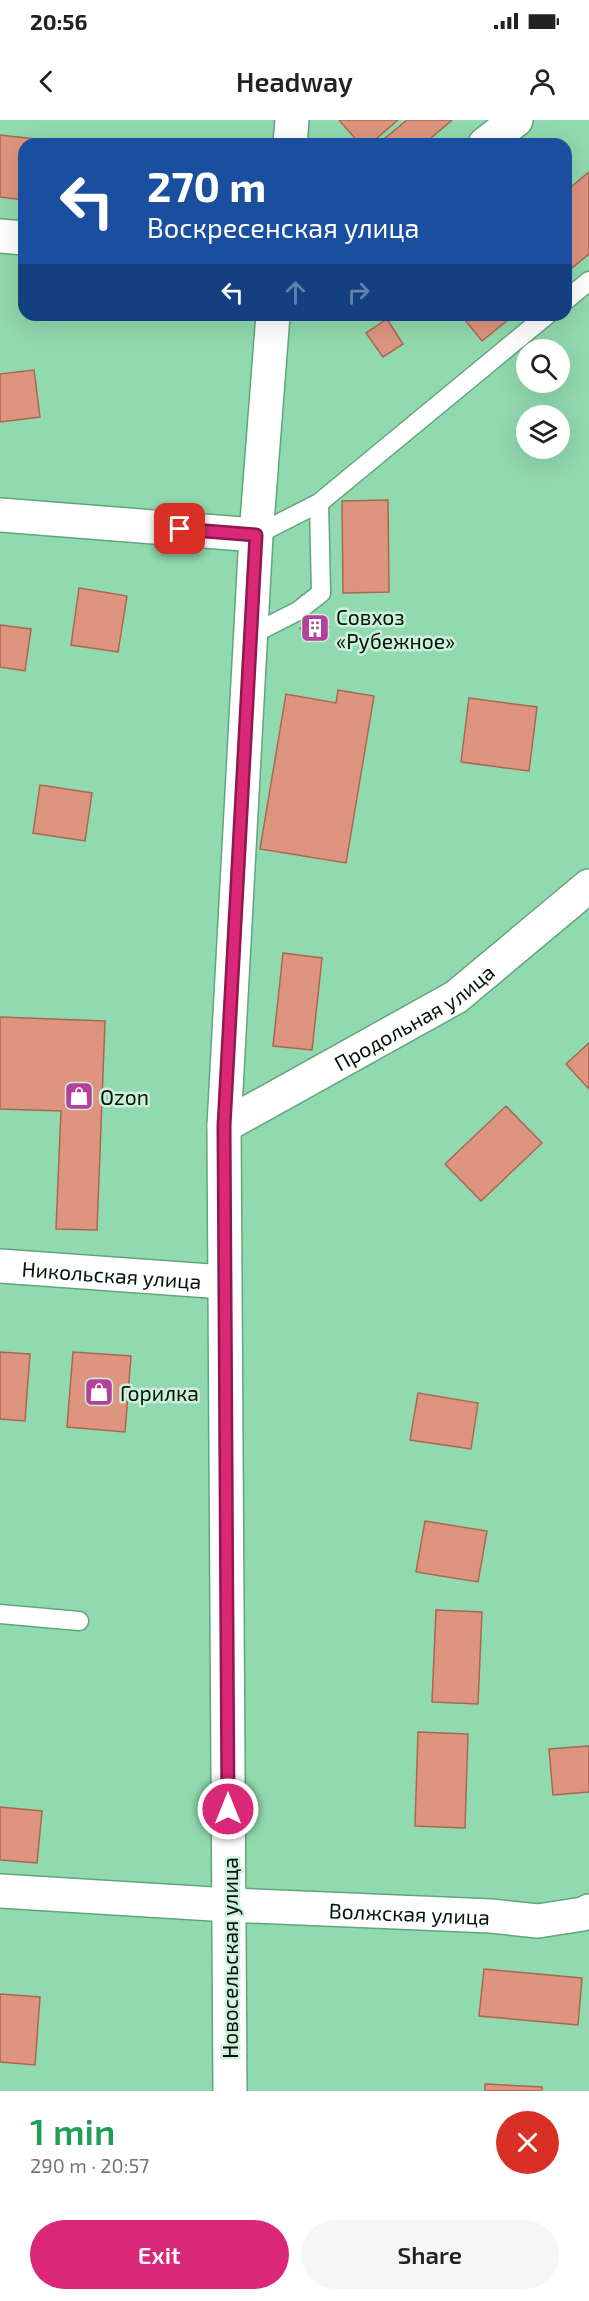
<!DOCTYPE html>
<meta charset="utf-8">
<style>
body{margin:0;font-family:"Exo 2",sans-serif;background:#f6f6f6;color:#222;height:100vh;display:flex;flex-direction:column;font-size:22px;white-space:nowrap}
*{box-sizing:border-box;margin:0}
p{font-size:20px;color:#767676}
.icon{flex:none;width:33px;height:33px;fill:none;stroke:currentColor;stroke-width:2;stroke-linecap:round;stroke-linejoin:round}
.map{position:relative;height:1971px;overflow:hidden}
.drawer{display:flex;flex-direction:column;background:#fff;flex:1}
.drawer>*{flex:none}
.guide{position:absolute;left:18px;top:18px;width:554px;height:183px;border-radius:18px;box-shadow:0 6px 24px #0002;background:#1a4fa0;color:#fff;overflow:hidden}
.fabs{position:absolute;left:516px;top:219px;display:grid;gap:12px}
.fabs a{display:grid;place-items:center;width:54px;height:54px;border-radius:50%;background:#fff;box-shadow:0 6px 24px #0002;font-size:30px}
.pin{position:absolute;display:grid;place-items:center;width:51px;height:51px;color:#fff;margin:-26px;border-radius:12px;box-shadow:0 3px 9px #0006}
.me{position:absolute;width:66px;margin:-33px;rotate:0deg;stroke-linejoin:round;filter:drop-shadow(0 0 4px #0008)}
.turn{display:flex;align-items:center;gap:21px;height:126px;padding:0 30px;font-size:27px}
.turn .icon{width:78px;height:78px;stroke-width:2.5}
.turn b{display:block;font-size:42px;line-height:51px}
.lanes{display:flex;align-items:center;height:57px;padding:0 30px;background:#0003;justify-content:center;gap:30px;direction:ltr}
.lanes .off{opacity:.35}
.round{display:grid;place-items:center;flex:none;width:63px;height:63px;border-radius:32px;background:#f6f6f6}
.summary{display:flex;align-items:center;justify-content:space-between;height:102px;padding:0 30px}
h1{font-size:36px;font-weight:600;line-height:45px;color:#1e9e55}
.cta{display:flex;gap:12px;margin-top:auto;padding:12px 30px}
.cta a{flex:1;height:69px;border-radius:36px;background:#db2777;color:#fff;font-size:24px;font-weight:600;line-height:69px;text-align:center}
.cta a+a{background:#f6f6f6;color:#222}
.status{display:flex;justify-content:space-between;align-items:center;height:42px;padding:0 30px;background:#fff;direction:ltr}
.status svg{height:16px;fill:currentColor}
header{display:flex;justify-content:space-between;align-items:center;height:78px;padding:0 30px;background:#fff;font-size:27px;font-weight:600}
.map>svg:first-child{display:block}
.building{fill:#dd957f;stroke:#ab6652;stroke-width:1.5}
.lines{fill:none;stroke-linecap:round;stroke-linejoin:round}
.lane-casing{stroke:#60a67d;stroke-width:21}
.street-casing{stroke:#60a67d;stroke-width:36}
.secondary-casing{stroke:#60a67d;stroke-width:36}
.lane{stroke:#fff;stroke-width:18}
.street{stroke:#fff;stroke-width:33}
.secondary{stroke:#fff;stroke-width:33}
.route-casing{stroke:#8e194d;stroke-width:15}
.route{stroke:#db2777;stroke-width:10}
.labels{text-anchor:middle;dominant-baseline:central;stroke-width:5;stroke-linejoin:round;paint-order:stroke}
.poi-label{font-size:21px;fill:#001507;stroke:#cef0da;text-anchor:start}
.street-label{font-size:21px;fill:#001507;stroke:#cef0da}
</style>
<div class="status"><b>20:56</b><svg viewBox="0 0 49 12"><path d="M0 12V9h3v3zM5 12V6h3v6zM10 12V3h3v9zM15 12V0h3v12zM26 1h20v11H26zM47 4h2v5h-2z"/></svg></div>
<header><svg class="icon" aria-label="back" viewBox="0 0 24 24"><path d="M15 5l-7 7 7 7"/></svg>Headway<svg class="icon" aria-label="person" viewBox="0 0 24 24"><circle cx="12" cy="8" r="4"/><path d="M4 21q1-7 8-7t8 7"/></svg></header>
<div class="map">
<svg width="589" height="1971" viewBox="0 0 589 1971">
<rect width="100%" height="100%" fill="#91d9ae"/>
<path class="building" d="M339 0H398L370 24H360Z
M407 0H452L424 24H378Z
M0 15 35 19 34 24H24V80L0 77Z
M589 52V134L566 153V71Z
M461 195H514L482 221Z
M387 199 403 224 383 237 366 213Z
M34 250 40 297 0 302V254Z
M388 380 389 472 343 473 342 381Z
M79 468 127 476 118 532 71 525Z
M322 495 329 507 307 520 300 508Z
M0 505 31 509 25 551 0 547Z
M338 570 374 576 346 743 260 729 286 574 336 583Z
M469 578 537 587 529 651 461 642Z
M40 665 92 673 85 721 33 713Z
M283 833 322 838 312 930 273 926Z
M0 897 105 901 97 1110 56 1109 61 991 0 989Z
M589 923V969L566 944Z
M506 986 542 1023 481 1081 445 1044Z
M0 1232 30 1234 25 1301 0 1299Z
M73 1232 131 1236 125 1312 67 1307Z
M418 1273 478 1283 471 1329 410 1320Z
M425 1401 487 1411 478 1462 416 1452Z
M436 1490 482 1492 478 1584 432 1582Z
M418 1612 468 1614 465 1708 415 1706Z
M589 1626V1672L553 1675 549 1629Z
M0 1687 42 1691 37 1743 0 1740Z
M484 1849 582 1858 578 1905 479 1896Z
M0 1874 40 1877 35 1945 0 1942Z
M485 1964 542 1967V1971H485Z"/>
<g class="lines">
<g class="lane-casing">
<path id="lane" d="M566 180 589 161
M319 383 547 195
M251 515 298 491 321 473 319 383 256 415
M0 1494 79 1501"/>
</g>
<g class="street-casing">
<g id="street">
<path d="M485 24 516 0"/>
<path d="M0 116 24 118"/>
<path d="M0 395 256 415"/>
<path id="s1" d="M0 1146 224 1162"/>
<path id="s2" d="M0 1771 229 1785 491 1796 538 1801 583 1794 589 1791"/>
</g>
</g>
<g class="secondary-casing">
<g id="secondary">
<path d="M290 24 292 0"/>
<path id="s3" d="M224 1006 456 877 589 766"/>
<path d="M230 1971 224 1006 256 415 273 195"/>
</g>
</g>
<use href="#lane" class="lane"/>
<use href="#street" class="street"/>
<use href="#secondary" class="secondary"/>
</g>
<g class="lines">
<g class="route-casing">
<path id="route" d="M180 409 256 415 224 1006 228 1689"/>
</g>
<use href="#route" class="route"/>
</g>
<defs>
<g id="building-square" transform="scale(1.5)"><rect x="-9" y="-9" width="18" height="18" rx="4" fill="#b3409a" stroke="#cef0da"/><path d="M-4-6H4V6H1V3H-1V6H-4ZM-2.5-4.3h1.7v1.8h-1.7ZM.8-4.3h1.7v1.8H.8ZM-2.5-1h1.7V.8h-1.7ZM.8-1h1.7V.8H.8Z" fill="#fff"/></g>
<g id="shop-square" transform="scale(1.5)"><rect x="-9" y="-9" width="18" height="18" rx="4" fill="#b3409a" stroke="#cef0da"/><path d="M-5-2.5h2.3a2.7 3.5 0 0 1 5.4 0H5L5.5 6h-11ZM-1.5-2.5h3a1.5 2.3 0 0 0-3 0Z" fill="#fff"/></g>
</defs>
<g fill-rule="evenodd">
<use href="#building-square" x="315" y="508"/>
<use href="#shop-square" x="79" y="976"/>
<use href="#shop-square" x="99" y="1272"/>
</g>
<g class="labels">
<g class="poi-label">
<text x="336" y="496">Совхоз<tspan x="336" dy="24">«Рубежное»</tspan></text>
<text x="100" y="976">Ozon</text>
<text x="120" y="1272">Горилка</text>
</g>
<g class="street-label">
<text stroke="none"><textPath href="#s3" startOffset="219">Продольная улица</textPath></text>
<text stroke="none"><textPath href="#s1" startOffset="112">Никольская улица</textPath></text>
<text stroke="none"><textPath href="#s2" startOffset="410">Волжская улица</textPath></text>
<text transform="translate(229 1838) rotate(-90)">Новосельская улица</text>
</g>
</g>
</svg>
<div class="fabs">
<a><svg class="icon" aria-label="search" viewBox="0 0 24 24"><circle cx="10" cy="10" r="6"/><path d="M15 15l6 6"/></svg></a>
<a><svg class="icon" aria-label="layers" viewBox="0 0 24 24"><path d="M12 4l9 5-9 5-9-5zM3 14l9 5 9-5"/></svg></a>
</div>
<div class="pin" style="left:180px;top:409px;background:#d93025"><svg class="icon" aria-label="arrive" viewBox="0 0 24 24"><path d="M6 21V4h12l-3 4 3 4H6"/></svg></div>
<svg class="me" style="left:228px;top:1689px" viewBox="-20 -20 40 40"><circle r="17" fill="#db2777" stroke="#fff" stroke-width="3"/><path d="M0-11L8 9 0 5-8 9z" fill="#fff"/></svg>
<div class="guide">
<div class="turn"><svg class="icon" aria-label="left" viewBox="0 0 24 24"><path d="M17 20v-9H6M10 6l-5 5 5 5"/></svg><div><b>270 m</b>Воскресенская улица</div></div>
<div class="lanes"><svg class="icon" aria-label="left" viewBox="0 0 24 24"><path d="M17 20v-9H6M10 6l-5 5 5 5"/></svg><svg class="icon off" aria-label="ahead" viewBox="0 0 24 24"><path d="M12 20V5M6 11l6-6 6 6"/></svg><svg class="icon off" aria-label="right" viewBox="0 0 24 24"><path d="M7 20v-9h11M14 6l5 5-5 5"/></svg></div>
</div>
</div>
<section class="drawer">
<div class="summary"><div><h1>1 min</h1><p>290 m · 20:57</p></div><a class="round" style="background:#d93025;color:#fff"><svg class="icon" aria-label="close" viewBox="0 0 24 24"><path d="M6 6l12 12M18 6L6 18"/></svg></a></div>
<div class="cta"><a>Exit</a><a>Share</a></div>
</section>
